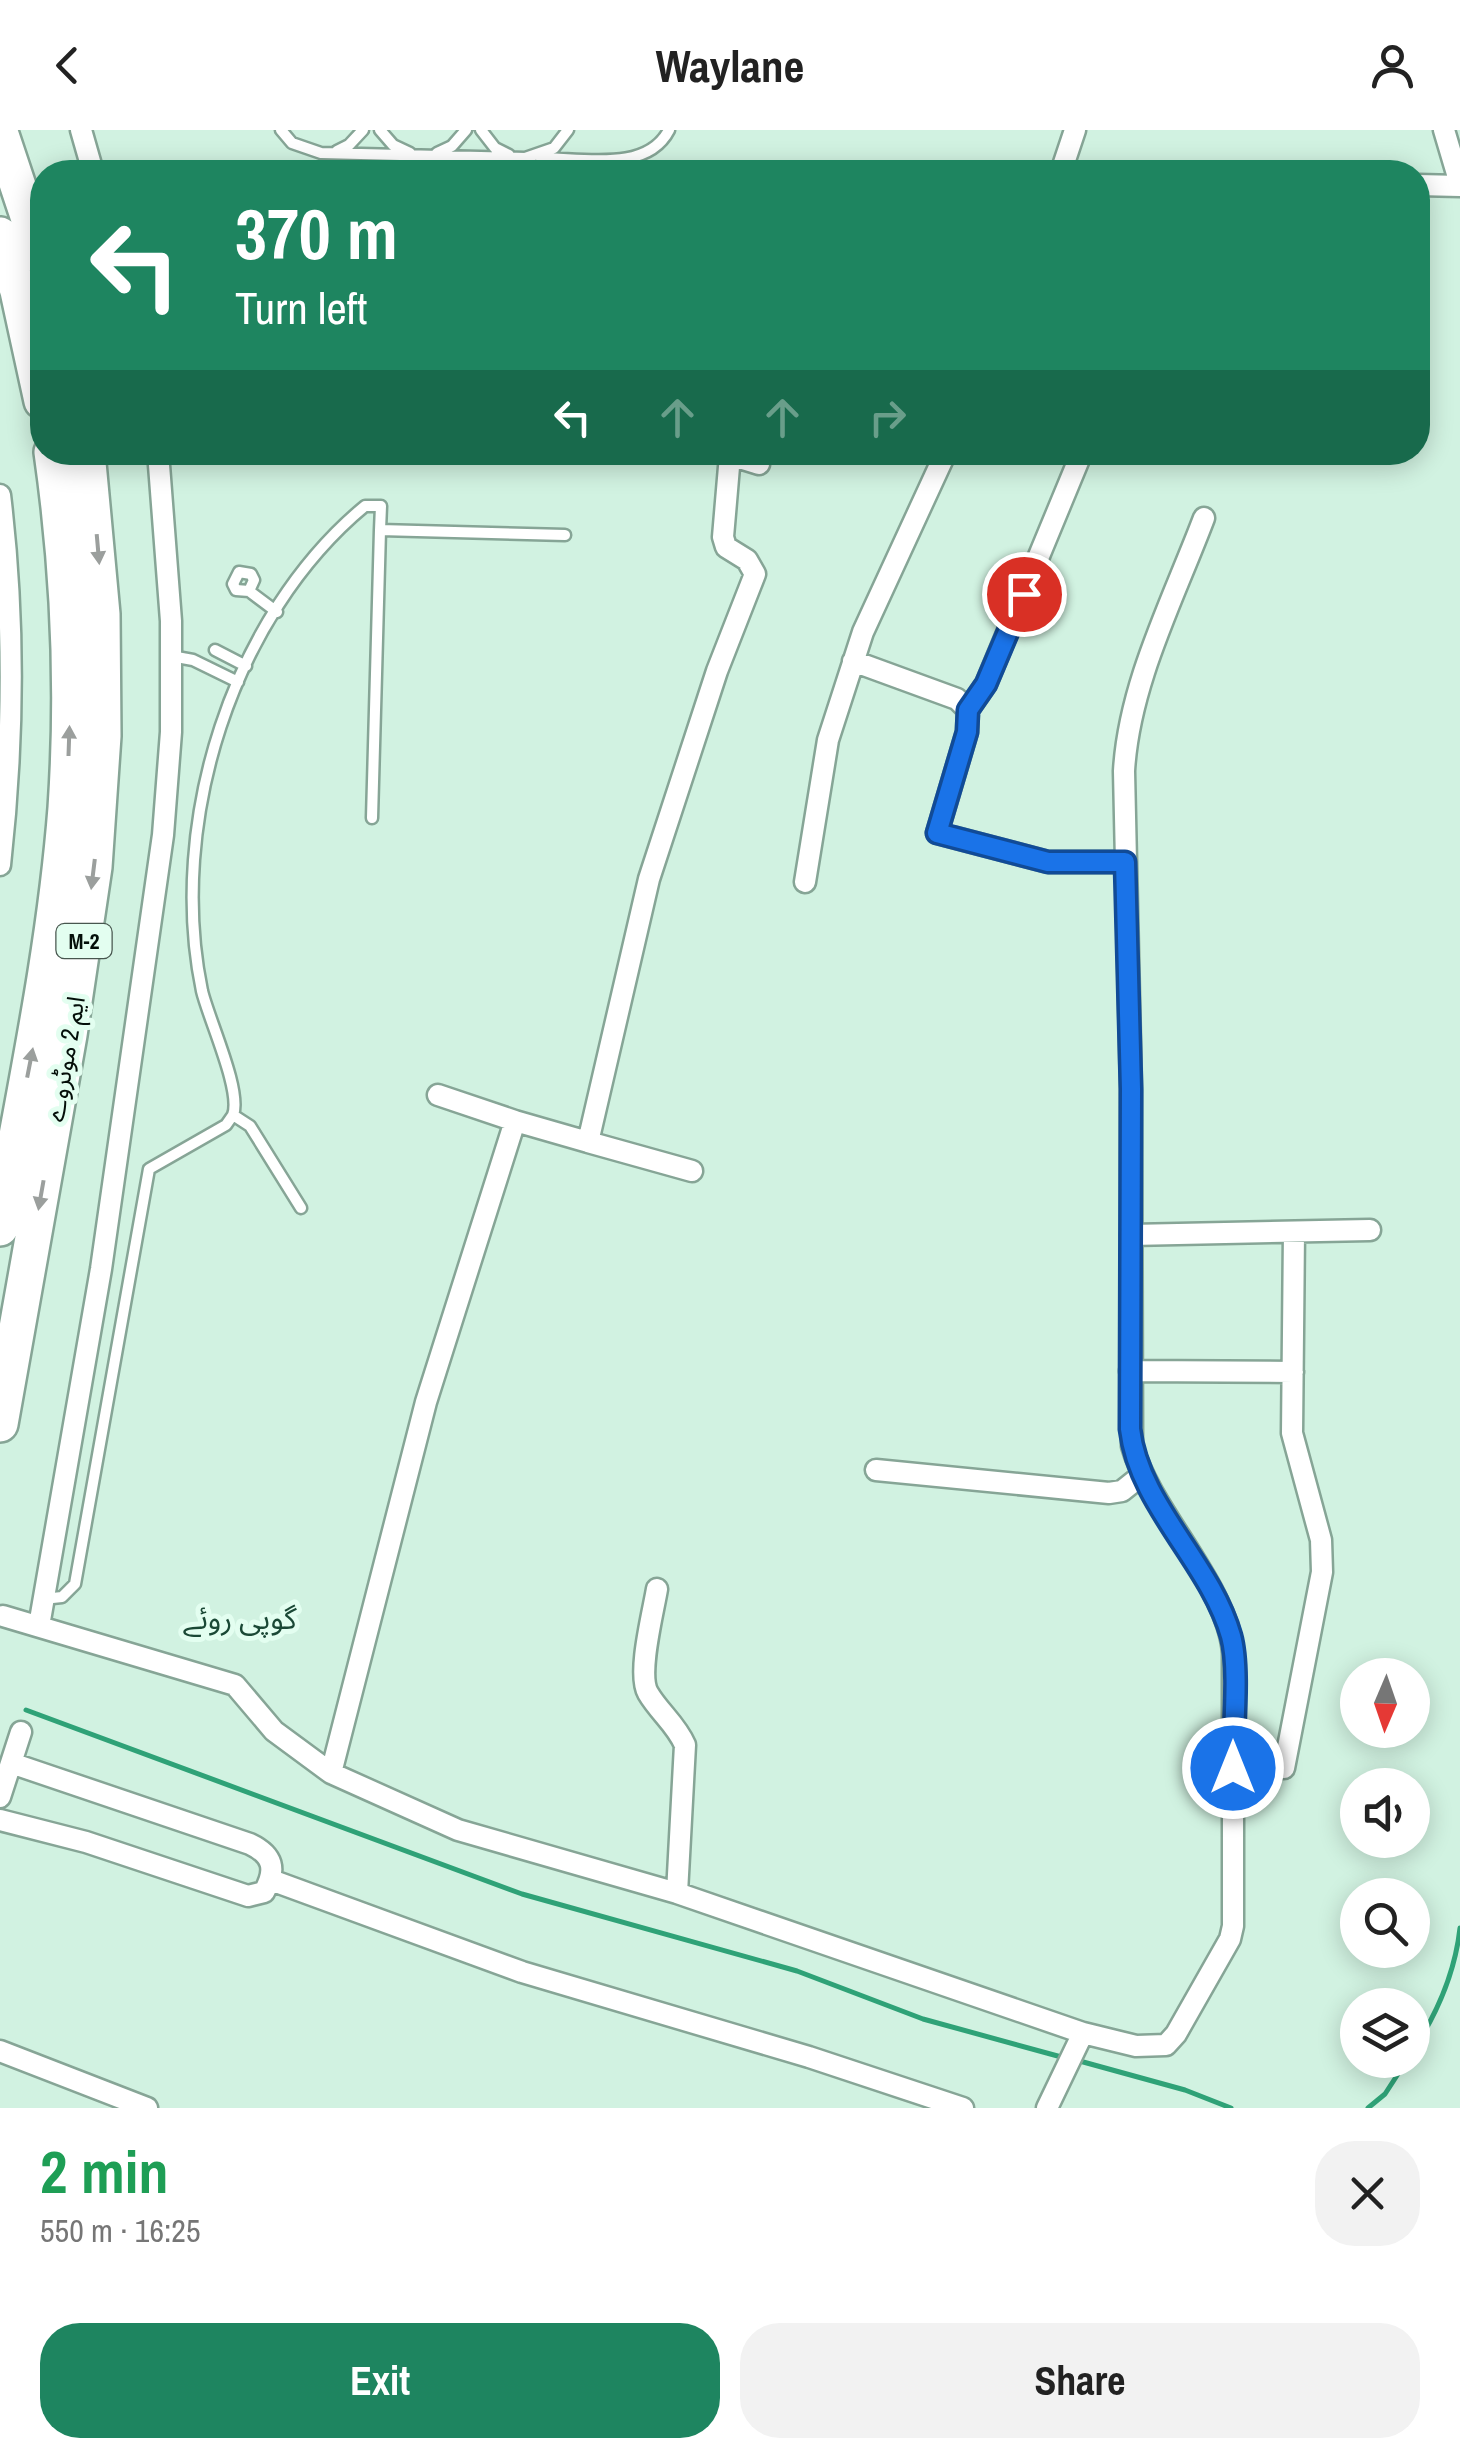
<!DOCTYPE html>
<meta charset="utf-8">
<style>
body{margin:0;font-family:"Archivo Narrow","Noto Sans Arabic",sans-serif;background:#f2f2f2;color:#222;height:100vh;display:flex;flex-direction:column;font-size:38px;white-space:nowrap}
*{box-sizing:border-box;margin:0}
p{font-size:32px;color:#767676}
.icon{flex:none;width:55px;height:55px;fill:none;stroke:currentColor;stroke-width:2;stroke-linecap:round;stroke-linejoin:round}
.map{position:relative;height:1978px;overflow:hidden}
.sheet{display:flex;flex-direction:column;background:#fff;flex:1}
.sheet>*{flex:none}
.guide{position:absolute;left:30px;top:30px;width:1400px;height:305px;border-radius:40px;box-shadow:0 5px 25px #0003;background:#1e8560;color:#fff;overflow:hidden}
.needle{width:65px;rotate:182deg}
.controls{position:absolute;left:1340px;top:1528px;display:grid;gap:20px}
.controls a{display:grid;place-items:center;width:90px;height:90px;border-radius:50%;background:#fff;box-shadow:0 5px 25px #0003;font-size:50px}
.pin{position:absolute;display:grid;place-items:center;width:85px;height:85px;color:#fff;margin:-42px;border:5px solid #fff;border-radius:50%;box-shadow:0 2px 10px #0007}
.me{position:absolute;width:110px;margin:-55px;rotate:0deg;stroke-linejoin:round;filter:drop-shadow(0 0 8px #0008)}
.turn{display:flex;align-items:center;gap:35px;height:210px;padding:0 40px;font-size:45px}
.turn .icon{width:130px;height:130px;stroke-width:2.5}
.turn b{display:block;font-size:70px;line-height:85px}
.lanes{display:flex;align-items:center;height:95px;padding:0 40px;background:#0003;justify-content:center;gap:50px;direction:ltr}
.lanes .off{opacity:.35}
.round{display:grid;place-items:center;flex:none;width:105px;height:105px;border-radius:40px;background:#f2f2f2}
.headline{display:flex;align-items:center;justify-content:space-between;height:170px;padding:0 40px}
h1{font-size:60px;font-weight:700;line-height:75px;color:#1e9e55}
.action{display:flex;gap:20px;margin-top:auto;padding:20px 40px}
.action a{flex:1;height:115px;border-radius:40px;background:#1e8560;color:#fff;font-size:40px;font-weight:700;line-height:115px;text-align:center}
.action a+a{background:#f2f2f2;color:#222}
header{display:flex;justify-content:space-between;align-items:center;height:130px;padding:0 40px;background:#fff;font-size:45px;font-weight:700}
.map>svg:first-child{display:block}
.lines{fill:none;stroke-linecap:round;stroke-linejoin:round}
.stream{stroke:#2fa277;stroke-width:5}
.service-casing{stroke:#86a596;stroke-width:15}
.minor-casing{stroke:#86a596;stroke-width:25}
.motorway-casing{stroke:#86a596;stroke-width:40}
.service{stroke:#fff;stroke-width:10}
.minor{stroke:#fff;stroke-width:20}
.motorway{stroke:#fff;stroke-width:35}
.oneway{fill:#9b9f9d}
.route-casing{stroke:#114b97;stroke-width:25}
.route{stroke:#1a73e8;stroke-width:18}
.labels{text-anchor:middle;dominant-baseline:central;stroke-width:10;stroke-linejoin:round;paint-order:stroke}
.shield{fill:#e3fef0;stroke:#47564e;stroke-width:2.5}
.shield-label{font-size:22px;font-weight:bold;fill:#040e09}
.street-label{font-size:25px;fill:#040e09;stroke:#e3fef0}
.quarter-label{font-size:30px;fill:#1a4835;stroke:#e3fef0}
</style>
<header><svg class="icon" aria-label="back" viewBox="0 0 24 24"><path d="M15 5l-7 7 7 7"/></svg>Waylane<svg class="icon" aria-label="person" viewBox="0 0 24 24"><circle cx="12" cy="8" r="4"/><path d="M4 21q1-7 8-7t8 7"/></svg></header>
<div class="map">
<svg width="1460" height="1978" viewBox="0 0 1460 1978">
<rect width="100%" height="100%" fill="#d1f2e1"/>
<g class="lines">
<path class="stream" d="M26 1580 522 1764 797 1841 923 1889 1065 1928
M1412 1922C1437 1884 1455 1843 1460 1798
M1076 1930 1185 1960 1231 1978
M1368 1978 1385 1964 1407 1930"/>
<g class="service-casing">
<path id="service" d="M281 0 292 13 321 23 525 28 554 18 568 0
M380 0 393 15 410 23
M481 0 495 18 509 25
M337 21 349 15 363 0
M437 23 452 16 466 0
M541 28C582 28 647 43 669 0
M249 461 254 450 251 444 239 442 233 454 236 460 249 461 277 482
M215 520 246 536
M171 526 193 530 238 552
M372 688 380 400
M233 985C242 961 209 890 202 861 167 693 232 486 365 376H381L380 400 565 405
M43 1469 62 1467 75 1454 149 1039 226 995 233 985 250 996 301 1078"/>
</g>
<g class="minor-casing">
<path id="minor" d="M81 0 93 42
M1444 0 1460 54
M1061 42 1075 0
M1418 55 1460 56
M0 365C15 489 14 610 0 735
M853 531 957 569 968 580 967 602 937 703 1048 732H1125
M968 580 986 554 1082 322
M805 752 828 610 863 502 946 322
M438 965 515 991
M588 1012 692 1041
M1131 1105 1370 1100
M1130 1241 1293 1242
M876 1340 1109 1363 1122 1361 1142 1345
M657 1459C653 1483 637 1544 648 1563 659 1582 676 1594 685 1615L677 1763
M3 1486 235 1555 274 1601 331 1643 458 1700 677 1763 1083 1903 1136 1916 1166 1915 1176 1904 1230 1809 1233 1796V1523C1228 1456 1151 1382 1132 1316L1131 959 1124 641C1129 554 1173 470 1204 388
M39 1496 101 1139 163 705 171 602V491L158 322
M1233 1638H1284L1322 1442 1321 1410 1292 1303 1294 1102
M331 1643 426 1272 515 991 588 1012 649 749 717 541 755 444 747 430 726 417 723 407 730 325 759 334
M0 1667 21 1602
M0 1690 86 1712 248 1766 264 1762C277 1739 273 1725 250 1714L11 1633
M271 1750 522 1842 809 1927 963 1978
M0 1921 147 1978
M1047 1978 1083 1903"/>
</g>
<g class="motorway-casing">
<path id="motorway" d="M0 2 42 128
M0 105 18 161 42 271
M0 1098C25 958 55 820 66 678 74 559 69 441 52 322
M0 1294 69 905 94 737 103 606 102 484 87 322"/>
</g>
<use href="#service" class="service"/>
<use href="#minor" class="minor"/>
<use href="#motorway" class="motorway"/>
</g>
<defs><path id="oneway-solid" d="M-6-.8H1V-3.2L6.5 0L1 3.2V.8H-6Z" transform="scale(2.5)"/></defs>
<g class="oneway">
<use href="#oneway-solid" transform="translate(98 419) rotate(85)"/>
<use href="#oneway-solid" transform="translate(69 611) rotate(-88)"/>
<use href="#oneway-solid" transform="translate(93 744) rotate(97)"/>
<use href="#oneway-solid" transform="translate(30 933) rotate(-79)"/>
<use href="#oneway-solid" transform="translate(41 1065) rotate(100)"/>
</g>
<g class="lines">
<g class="route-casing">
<path id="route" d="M1024 464 986 554 968 580 967 602 937 703 1048 732H1125L1131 959 1130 1299C1139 1376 1210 1432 1231 1506 1240 1538 1233 1602 1233 1638"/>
</g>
<use href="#route" class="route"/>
</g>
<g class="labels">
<rect class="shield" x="56.5" y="794" width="55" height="34" rx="8"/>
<g class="shield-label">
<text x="84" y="811">M-2</text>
</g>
<g class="street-label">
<text transform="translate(65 929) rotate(-80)">ایم 2 موٹروے</text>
</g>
<g class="quarter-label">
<text x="240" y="1488">گوپی روئے</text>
</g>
</g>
</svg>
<div class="controls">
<a><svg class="needle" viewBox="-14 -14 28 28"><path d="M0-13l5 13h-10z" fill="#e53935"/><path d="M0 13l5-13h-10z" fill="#767676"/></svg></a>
<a><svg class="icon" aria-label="sound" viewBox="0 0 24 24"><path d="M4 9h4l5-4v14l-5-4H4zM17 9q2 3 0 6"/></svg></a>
<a><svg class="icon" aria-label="search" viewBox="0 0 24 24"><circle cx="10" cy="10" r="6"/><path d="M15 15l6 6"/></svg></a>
<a><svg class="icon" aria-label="layers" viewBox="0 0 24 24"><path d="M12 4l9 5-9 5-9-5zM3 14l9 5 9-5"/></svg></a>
</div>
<div class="pin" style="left:1024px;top:464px;background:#d93025"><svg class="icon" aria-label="arrive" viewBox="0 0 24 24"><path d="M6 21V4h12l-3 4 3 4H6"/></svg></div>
<svg class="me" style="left:1233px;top:1638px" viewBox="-20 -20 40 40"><circle r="17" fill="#1a73e8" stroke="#fff" stroke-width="3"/><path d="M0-11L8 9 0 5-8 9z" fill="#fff"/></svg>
<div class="guide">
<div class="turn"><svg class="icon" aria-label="left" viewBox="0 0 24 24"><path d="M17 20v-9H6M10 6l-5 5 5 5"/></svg><div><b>370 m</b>Turn left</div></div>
<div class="lanes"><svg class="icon" aria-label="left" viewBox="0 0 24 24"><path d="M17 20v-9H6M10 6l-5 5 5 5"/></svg><svg class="icon off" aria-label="ahead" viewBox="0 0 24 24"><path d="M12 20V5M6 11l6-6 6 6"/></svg><svg class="icon off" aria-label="ahead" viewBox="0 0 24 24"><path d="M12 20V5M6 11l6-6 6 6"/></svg><svg class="icon off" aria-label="right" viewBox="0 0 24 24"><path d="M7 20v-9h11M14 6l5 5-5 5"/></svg></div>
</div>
</div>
<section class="sheet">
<div class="headline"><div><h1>2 min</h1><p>550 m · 16:25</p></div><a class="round"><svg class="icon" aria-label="close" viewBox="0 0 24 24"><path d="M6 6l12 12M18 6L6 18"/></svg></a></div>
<div class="action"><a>Exit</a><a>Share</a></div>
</section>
